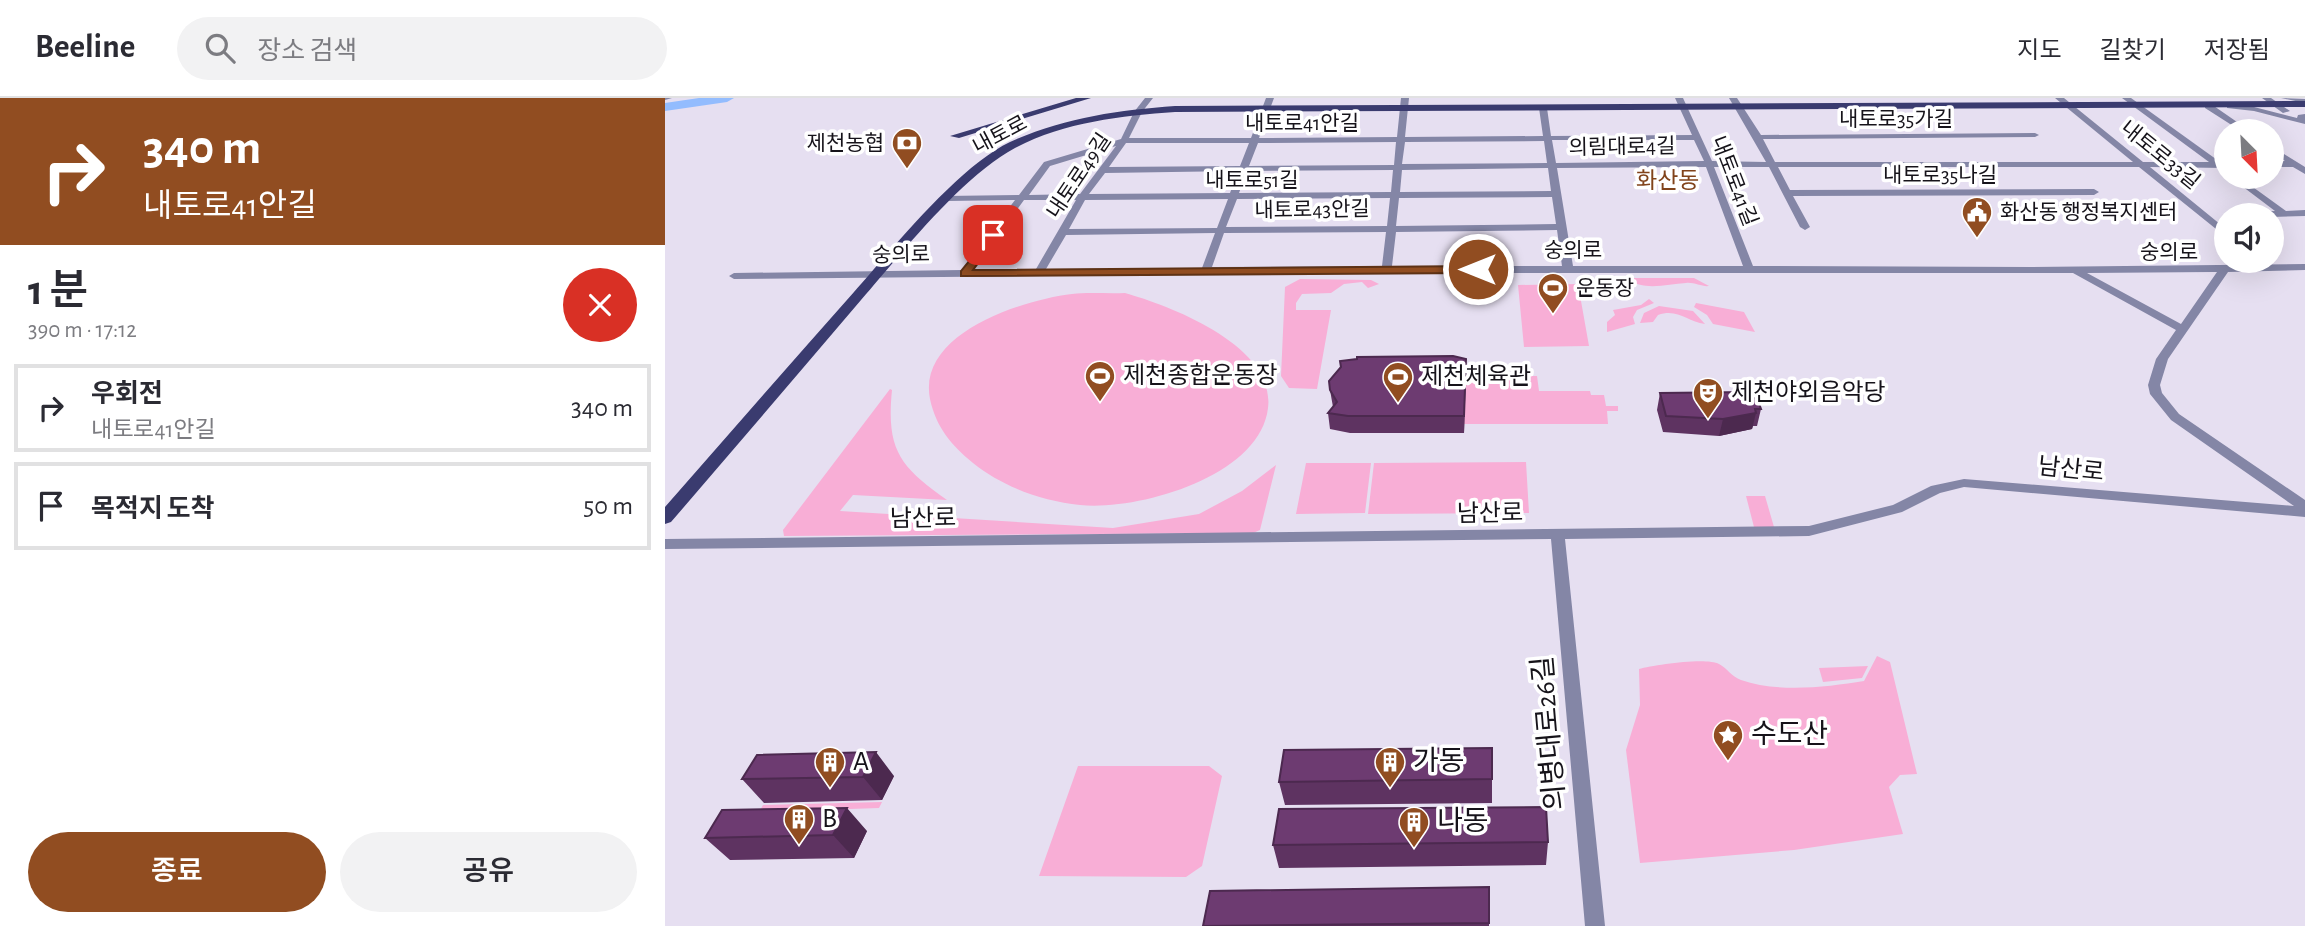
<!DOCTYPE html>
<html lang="ko">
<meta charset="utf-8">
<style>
body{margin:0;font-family:"Alegreya Sans","Noto Sans KR",sans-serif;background:#f2f2f3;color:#2b2b33;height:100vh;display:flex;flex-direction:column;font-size:26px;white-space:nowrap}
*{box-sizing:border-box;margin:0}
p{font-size:23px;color:#7c7c81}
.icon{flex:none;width:38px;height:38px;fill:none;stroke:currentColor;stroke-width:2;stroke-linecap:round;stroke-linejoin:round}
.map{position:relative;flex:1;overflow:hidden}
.details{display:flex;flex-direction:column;background:#fff;width:665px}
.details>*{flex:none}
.top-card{background:#914d21;color:#fff;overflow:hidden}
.needle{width:46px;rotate:156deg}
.tools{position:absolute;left:1549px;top:21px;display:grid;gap:14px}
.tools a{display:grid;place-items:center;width:70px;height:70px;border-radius:50%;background:#fff;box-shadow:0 7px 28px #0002;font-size:35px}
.pin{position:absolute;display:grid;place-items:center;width:60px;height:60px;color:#fff;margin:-30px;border-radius:14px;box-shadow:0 4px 10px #0006}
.me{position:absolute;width:77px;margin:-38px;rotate:270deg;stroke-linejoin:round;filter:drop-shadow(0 0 5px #0008)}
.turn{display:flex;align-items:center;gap:24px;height:147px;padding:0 28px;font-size:32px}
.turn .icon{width:91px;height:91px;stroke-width:2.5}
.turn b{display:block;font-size:49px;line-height:60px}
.round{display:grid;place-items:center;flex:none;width:74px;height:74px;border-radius:37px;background:#f2f2f3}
.headline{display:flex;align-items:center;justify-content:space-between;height:119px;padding:0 28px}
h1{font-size:42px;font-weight:600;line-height:52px}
.action{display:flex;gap:14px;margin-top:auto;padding:14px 28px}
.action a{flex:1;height:80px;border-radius:42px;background:#914d21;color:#fff;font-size:28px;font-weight:600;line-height:80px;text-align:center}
.action a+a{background:#f2f2f3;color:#2b2b33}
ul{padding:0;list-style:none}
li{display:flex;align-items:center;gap:21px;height:88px;margin:0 14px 10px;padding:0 14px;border:4px solid #e1e1e2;border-radius:0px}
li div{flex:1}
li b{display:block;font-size:26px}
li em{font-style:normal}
header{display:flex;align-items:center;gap:42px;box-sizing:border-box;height:98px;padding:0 35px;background:#fff;border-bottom:2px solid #e1e1e2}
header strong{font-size:33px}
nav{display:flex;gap:38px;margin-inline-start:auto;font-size:24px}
.search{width:490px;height:63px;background:#f2f2f3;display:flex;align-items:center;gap:18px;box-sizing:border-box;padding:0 24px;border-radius:38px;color:#7c7c81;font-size:26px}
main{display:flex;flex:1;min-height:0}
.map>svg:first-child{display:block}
.green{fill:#f8aed6}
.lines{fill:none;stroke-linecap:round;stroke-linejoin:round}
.river{fill:#93bcfe;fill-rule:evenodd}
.minor{fill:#8486a6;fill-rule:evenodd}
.major{fill:#3a3b6f;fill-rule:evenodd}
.wall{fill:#5e3361}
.shaded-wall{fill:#4c294f}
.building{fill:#6d3b71;stroke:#4c294f;stroke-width:2}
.route{fill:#914d21;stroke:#5e3215;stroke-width:2}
.labels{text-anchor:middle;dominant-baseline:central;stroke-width:7;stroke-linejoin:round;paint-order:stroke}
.far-street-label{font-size:21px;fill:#16131a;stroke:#fff}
.far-poi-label{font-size:21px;fill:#16131a;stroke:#fff;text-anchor:start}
.far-quarter-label{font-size:23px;fill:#81431b;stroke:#fff}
.poi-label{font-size:24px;fill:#16131a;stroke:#fff;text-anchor:start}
.street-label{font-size:24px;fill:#16131a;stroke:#fff}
.near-street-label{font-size:28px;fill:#16131a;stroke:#fff}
.near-poi-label{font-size:28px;fill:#16131a;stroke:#fff;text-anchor:start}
</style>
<header>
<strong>Beeline</strong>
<div class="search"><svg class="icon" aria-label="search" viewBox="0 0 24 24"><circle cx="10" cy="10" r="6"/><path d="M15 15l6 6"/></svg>장소 검색</div>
<nav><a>지도</a><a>길찾기</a><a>저장됨</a></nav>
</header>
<main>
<section class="details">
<div class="top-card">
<div class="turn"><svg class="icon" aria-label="right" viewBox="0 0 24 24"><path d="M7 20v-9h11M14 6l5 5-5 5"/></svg><div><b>340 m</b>내토로41안길</div></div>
</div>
<div class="headline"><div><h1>1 분</h1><p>390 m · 17:12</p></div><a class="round" style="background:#d93025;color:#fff"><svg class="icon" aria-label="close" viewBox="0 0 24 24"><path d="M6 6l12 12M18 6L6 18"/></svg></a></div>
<ul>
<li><svg class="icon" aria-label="right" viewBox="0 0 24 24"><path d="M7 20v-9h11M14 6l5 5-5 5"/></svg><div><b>우회전</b><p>내토로41안길</p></div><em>340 m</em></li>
<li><svg class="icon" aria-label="arrive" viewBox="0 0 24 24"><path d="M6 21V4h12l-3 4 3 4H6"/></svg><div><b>목적지 도착</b></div><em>50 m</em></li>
</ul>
<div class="action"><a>종료</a><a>공유</a></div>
</section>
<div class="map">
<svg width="1640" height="828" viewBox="0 0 1640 828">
<rect width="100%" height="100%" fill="#e6dff1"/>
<path class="green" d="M962 180H1029L1044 188C1037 189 1029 184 1021 185 1002 186 978 194 962 180Z
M635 181 706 182 714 186 703 190 697 184 679 186 666 195 637 196 631 205V212H666L652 291 624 290 616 278 620 189Z
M913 186 924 248 859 249 853 187Z
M460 195C506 208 611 248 603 310 595 379 472 413 415 407 377 403 338 389 308 365 286 347 271 329 265 301 252 235 357 202 407 196 424 194 443 196 460 195Z
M984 201 989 205 972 212 968 219 970 226 942 234V224L950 217 948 212 976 207Z
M1031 205 1079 214 1090 234 1048 226 1042 217 1029 209Z
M994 208 1028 213 1040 226C1022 224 1013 210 993 217L988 224 975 225 979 215Z
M801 278H872L874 293H925L926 297H939L941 308H953V313H942L943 326H799Z
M225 291 227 292C221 352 235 369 282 402L188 397 175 413 448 430 534 416 577 393 611 367 595 432 588 435 119 438 118 432Z
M861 364 864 415 703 416 709 365Z
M641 365H706L700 415 631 416Z
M1081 398H1100L1109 429H1089Z
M1212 558 1225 564 1252 676 1235 677 1224 689 1238 736 1129 752 975 765 961 652 975 607 974 571C989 567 1041 559 1054 566 1062 570 1067 579 1076 582 1113 595 1162 589 1199 583Z
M1203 568 1197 580 1158 584 1154 570Z
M413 668H544L557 678 537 768 521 779 374 778Z
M217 704 214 710 94 714 98 707Z"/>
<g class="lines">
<path class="river" d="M34 0H69L62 4 0 13V5Z"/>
<path class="minor" d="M0 0H7L0 2Z
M480 0H488L477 14 464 40H586L601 0H609L594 40 732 39 736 0H744L740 39 878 38 874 10 878 8 882 10 886 38 1027 37 1010 0H1018L1047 63 1101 64 1064 0H1072L1096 37 1370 35 1374 37 1370 39 1098 41 1110 64H1468L1390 0H1399L1478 64H1544L1457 0H1466L1555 64H1561V70L1485 69 1561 131V139L1474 69H1113L1125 92 1429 91 1434 94 1429 97 1128 98 1145 129 1140 132 1135 129 1104 69H1049L1088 168 1365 169 1640 166V172L1563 174 1503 261 1495 287 1497 295 1514 316 1640 402V419L1299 389 1275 395 1237 414 1144 438 900 441 940 828H920L886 441 0 451V441L1144 428 1228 407 1266 388 1299 381 1629 408 1506 322 1485 296 1483 287 1491 261 1511 232 1408 175H697L69 181 64 178 69 175 297 172 350 102 283 103 280 102V98L354 97 379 64 456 41 469 14ZM887 42H1029L1039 63 891 65ZM879 43 882 65 737 66 740 44ZM731 44 729 67 584 68 593 45ZM461 45H584L575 68 444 69ZM451 48 415 96 364 97 385 68ZM1041 69 1078 168H908L892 70ZM883 70 886 93 735 94 737 72ZM728 72 726 94 574 95 582 73ZM573 73 565 95 424 96 440 75ZM887 99 891 126 731 128 734 100ZM725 100 722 128 561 129 572 101ZM563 101 552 130 404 131 420 102ZM359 102H411L371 171 308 172ZM892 132 897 168H727L731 134ZM721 134 717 168 547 169 559 135ZM550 135 537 170 381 171 401 137ZM1548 174H1552L1516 226 1422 175Z
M1597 0H1606L1625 13 1618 15Z
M1616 0 1640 1V5Z
M1540 6H1546L1585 33H1576L1540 10Z
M1565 6 1589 9 1632 20 1633 17 1640 16V26L1589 13 1562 10V6Z
M1606 48 1640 69V76L1628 69H1606V63H1620L1606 54Z
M1565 79H1574L1621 113 1640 112V118L1606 119V117H1588L1593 114 1610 113Z"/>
<path class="major" d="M411 0H426L294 40 285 38Z
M1640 3V9L510 14C456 18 399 24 350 50 296 79 237 155 196 202 133 276 70 350 6 424L0 426V409C63 337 126 265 189 194 228 150 294 68 345 44 398 20 453 12 510 8Z"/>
</g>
<path class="wall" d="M801 261 799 335H685L665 331 663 315 668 309 665 292Z
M995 295 1087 300 1096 311 1092 328H1088L1087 331 1054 338 998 334 992 312Z
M229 678 217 702 99 705 77 681Z
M827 681V705L620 707 614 684Z
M202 733 189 760 65 762 40 740Z
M883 744 881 767 614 770 608 747Z
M824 789V828H538Z"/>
<path class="shaded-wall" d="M801 261V277L799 335V318Z
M1091 315 1087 331 1054 338 1058 321Z
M211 654 229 678 217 702 198 679Z
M182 710 202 733 189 760 168 737Z"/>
<path class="building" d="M788 258 801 261 799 318H683L663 315 672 304 665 292 664 283 676 269 675 263 692 261V259Z
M1084 294 1087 300H1092L1096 311H1090L1091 315 1058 321 1001 318 995 295Z
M827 650V681L614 684 619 652Z
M211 654 198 679 77 681 92 657Z
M881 709 883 744 608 747 614 711Z
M182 710 168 737 40 740 57 712Z
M824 789V825L538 828 545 793Z"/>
<path class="route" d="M328 134 334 137 308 172 813 168 819 171 813 175 296 178V173Z"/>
<defs>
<g id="bank-pin" transform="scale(1.575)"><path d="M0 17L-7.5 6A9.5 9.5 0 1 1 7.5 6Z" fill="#914d21" stroke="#fff"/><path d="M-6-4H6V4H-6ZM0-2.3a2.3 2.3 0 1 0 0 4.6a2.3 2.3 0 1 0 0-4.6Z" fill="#fff"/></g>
<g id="civic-pin" transform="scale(1.575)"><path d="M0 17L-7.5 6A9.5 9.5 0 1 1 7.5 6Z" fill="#914d21" stroke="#fff"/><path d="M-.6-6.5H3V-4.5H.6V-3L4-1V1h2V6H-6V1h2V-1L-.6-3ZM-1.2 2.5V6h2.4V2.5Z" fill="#fff"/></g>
<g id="stadium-pin" transform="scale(1.575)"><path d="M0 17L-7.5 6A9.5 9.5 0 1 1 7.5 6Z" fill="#914d21" stroke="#fff"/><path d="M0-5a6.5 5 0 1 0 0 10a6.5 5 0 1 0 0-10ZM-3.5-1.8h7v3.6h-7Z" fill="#fff"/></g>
<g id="theatre-pin" transform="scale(1.575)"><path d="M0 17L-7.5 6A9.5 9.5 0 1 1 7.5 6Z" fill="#914d21" stroke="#fff"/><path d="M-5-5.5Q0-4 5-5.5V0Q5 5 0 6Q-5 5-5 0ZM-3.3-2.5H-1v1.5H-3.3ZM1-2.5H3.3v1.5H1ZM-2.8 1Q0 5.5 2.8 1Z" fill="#fff"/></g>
<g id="sight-pin" transform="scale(1.575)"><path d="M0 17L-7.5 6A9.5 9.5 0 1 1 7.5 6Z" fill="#914d21" stroke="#fff"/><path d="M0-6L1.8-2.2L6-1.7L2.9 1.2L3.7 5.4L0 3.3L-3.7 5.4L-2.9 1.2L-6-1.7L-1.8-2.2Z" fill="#fff"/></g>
<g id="building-pin" transform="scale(1.575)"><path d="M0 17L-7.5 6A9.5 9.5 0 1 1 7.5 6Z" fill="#914d21" stroke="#fff"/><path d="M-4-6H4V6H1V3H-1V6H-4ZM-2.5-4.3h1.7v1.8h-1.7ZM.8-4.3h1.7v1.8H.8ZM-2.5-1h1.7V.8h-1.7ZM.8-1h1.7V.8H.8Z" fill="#fff"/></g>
</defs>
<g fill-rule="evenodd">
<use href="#bank-pin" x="242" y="45"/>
<use href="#civic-pin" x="1312" y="114"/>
<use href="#stadium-pin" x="888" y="190"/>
<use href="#stadium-pin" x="435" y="278"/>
<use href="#stadium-pin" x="733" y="279"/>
<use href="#theatre-pin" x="1043" y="295"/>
<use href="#sight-pin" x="1063" y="637"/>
<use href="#building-pin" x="165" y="664"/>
<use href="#building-pin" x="725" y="664"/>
<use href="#building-pin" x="134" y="721"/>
<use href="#building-pin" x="749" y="724"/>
</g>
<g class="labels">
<g class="far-street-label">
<text x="1231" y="21">내토로35가길</text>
<text x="637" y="25">내토로41안길</text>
<text transform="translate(335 37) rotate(-28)">내토로</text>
<text transform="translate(957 49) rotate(-1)">의림대로4길</text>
<text transform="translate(1495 57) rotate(39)">내토로33길</text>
<text x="1275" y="77">내토로35나길</text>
<text transform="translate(414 78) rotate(-56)">내토로49길</text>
<text x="587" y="82">내토로51길</text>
<text transform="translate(1069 83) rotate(69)">내토로41길</text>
<text transform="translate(647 112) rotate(-1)">내토로43안길</text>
<text x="908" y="152">숭의로</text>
<text x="1504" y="154">숭의로</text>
<text transform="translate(236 157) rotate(-1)">숭의로</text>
</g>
<g class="far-poi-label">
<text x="219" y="45" text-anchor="end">제천농협</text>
<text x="1335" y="114">화산동 행정복지센터</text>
<text x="911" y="190">운동장</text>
</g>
<g class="far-quarter-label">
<text x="1003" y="83">화산동</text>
</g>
<g class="poi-label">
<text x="458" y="278">제천종합운동장</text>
<text x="756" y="279">제천체육관</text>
<text x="1066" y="295">제천야외음악당</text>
</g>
<g class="street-label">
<text transform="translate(1406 372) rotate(6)">남산로</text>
<text transform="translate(825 416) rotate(-1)">남산로</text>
<text transform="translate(258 421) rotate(-1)">남산로</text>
</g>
<g class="near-street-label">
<text transform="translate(885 635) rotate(-95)">의병대로26길</text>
</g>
<g class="near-poi-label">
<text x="1086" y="637">수도산</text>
<text x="188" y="664">A</text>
<text x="748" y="664">가동</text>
<text x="157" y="721">B</text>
<text x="772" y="724">나동</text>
</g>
</g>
</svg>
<div class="tools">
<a><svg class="needle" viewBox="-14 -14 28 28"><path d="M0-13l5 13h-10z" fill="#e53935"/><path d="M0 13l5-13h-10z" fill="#7c7c81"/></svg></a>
<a><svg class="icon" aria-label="sound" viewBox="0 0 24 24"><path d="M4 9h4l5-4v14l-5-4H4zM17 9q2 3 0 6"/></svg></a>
</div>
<div class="pin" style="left:328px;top:137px;background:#d93025"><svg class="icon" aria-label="arrive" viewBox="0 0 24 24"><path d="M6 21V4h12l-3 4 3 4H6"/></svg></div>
<svg class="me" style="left:813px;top:171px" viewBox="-20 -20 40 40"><circle r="17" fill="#914d21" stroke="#fff" stroke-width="3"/><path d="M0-11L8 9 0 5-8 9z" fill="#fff"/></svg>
</div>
</main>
